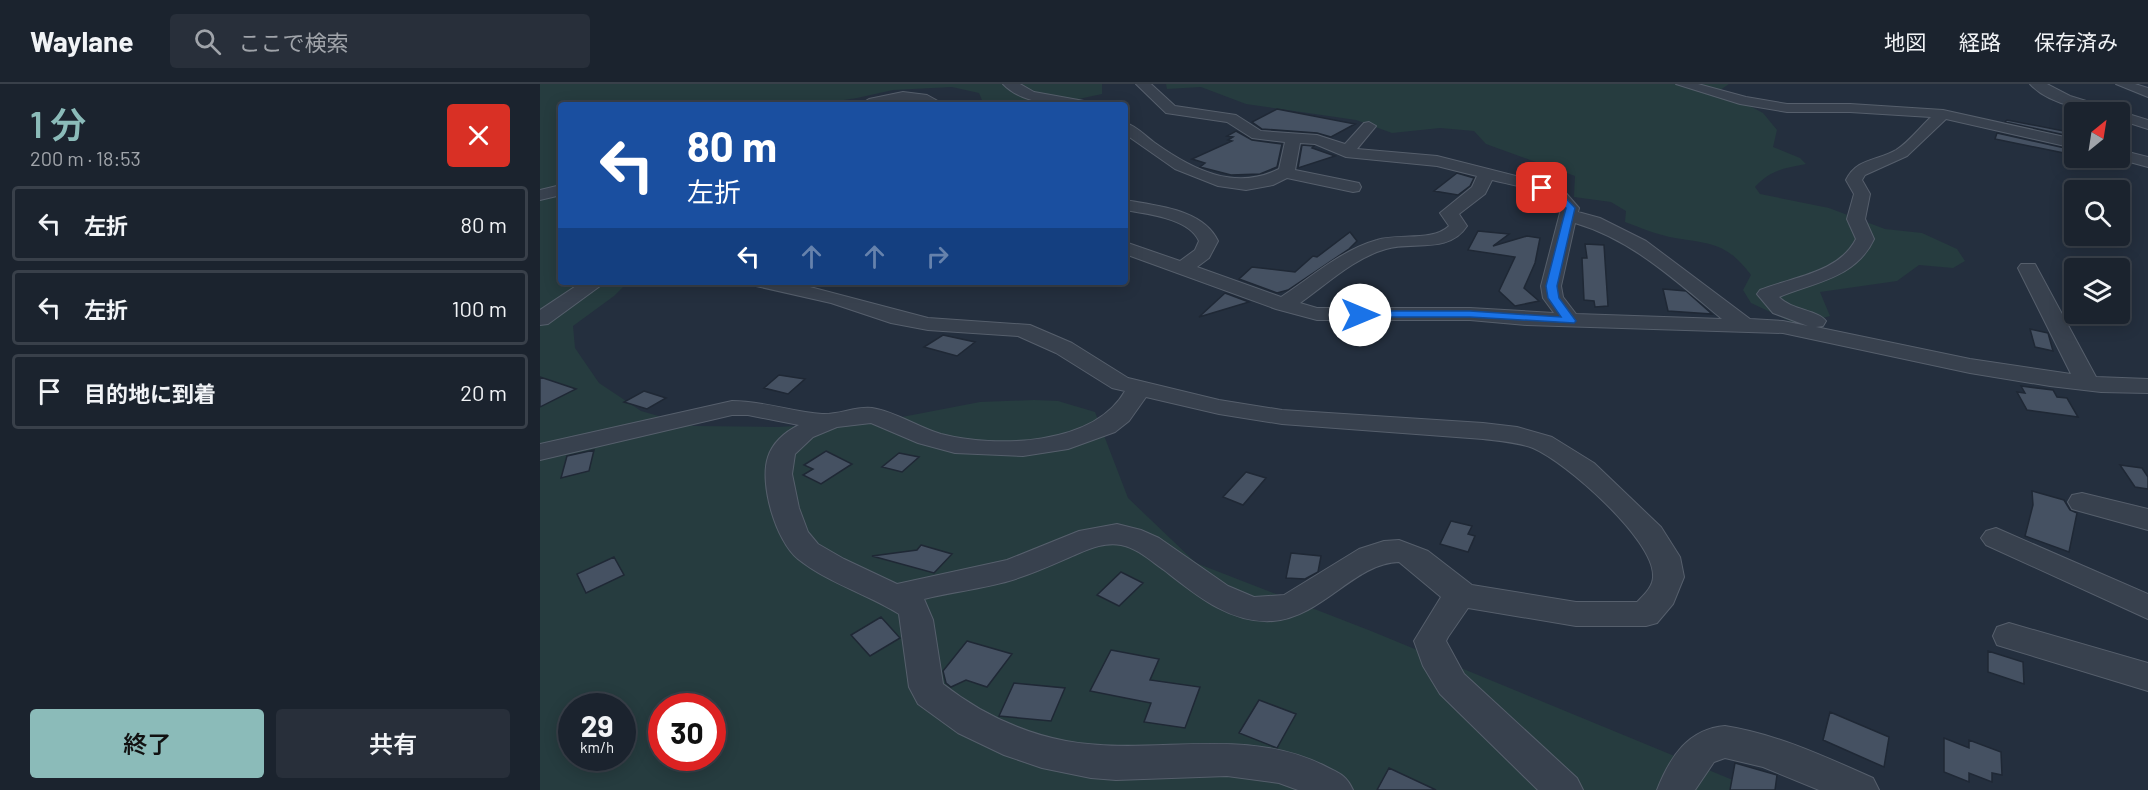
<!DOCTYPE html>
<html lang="ja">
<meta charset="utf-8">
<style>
body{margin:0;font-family:Barlow,"Noto Sans JP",sans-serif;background:#282f3a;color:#f1f3f6;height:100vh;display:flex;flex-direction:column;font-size:22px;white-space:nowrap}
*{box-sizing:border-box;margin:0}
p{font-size:20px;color:#a0a4aa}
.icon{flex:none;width:33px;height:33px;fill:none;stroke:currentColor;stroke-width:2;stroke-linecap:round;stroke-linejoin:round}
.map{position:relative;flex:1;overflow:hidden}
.drawer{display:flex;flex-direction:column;background:#1b232e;width:540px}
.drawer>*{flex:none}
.guide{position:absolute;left:18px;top:18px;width:570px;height:183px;border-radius:6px;box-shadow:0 3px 15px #0003,0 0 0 2px #39404a;background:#1a4fa0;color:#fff;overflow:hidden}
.needle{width:39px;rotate:30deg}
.tools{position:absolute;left:1524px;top:18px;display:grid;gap:12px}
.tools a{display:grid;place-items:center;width:66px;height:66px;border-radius:6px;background:#1b232e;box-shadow:0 3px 15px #0003,0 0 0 2px #39404a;font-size:30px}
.speed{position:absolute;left:18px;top:609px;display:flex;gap:12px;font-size:30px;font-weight:700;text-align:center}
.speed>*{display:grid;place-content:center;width:78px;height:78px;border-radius:50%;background:#1b232e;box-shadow:0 3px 15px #0003,0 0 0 2px #39404a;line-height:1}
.speed small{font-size:15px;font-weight:400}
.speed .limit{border:9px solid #d22;background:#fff;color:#111}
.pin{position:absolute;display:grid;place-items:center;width:51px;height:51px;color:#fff;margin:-26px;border-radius:12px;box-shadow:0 3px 9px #0006}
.me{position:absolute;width:66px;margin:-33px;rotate:90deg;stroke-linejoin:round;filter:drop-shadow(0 0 4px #0008)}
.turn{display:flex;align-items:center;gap:21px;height:126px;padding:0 30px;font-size:27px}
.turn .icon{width:78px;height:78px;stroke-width:2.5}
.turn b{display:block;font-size:42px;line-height:51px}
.lanes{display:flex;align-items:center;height:57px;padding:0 30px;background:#0003;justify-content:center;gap:30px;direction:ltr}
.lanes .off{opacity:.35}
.round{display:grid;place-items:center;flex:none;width:63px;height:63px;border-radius:6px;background:#282f3a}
.overview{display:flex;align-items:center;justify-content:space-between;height:102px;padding:0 30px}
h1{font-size:36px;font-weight:600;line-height:45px;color:#8bbbb9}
.action{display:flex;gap:12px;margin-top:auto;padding:12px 30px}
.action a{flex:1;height:69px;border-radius:6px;background:#8bbbb9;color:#111;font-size:24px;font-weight:600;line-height:69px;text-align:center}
.action a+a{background:#282f3a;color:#f1f3f6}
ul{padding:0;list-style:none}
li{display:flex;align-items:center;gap:18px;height:75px;margin:0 12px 9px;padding:0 18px;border:3px solid #39404a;border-radius:6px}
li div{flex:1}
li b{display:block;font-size:22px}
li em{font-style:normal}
header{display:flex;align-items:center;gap:36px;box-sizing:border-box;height:84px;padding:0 30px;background:#1b232e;border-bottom:2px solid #39404a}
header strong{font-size:28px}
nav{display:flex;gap:33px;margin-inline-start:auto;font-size:21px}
.search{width:420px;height:54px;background:#282f3a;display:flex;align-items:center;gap:15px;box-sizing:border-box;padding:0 21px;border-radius:6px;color:#a0a4aa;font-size:22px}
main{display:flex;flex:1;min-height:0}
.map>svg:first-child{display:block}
.green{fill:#263c3f;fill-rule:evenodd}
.building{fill:#455162;stroke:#1f2835;stroke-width:1.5}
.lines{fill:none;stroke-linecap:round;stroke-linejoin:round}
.minor-casing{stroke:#565f6c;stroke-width:2}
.minor{fill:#38414e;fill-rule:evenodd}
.route{fill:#1a73e8;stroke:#114b97;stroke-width:1.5}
</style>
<header>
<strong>Waylane</strong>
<div class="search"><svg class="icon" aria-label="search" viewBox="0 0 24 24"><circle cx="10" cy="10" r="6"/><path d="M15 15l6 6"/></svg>ここで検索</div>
<nav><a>地図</a><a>経路</a><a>保存済み</a></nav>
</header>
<main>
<section class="drawer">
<div class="overview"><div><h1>1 分</h1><p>200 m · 18:53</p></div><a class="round" style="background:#d93025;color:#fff"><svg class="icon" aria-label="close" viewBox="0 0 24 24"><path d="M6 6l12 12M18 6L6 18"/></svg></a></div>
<ul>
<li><svg class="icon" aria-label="left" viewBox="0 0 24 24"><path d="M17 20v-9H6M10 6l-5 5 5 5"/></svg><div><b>左折</b></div><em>80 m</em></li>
<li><svg class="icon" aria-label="left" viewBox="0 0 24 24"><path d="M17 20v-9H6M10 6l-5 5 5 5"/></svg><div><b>左折</b></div><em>100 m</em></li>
<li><svg class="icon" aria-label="arrive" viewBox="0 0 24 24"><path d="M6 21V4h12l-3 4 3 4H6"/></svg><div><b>目的地に到着</b></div><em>20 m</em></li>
</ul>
<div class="action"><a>終了</a><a>共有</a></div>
</section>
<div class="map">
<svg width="1608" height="706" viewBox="0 0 1608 706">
<rect width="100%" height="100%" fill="#242f3e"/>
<path class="green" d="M0 0H562V10L534 16 527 21H444L439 9 412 3 353 6 317 14 271 21H21V198H88L74 212 33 242 35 264 59 299 101 327 154 342 237 343 336 338 440 318 494 316 518 317 555 328 588 414 656 479 831 547 1217 706H0ZM32 622H82V674H32ZM122 622H172V674H122Z
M626 0H1189L1180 6 1223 29 1237 46 1233 63 1260 74 1266 80C1245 84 1230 86 1215 103L1220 110 1289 124 1345 145 1382 149 1417 165 1425 177 1413 184 1379 181 1357 197 1280 208 1290 232 1258 241 1211 219 1203 206 1211 191C1187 159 1172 160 1135 154 1118 151 1101 144 1085 138L1086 127 1071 118 1034 113 1035 92 946 60 934 47 900 44 852 49 816 36 706 20 661 3 627 5Z"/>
<path class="building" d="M737 25 815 40 791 53 777 49 722 45 712 38Z
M1467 36 1534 49V53L1465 38Z
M696 47 712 56 742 60 737 83 720 90 691 91 660 83 665 79 652 75 692 57 688 56 693 53 687 52Z
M1457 49 1534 66V71L1455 55Z
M762 61 774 62 772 64 795 72 758 84Z
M917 89 934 94 930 102 918 111 894 107Z
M938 147 969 150 953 162 987 152 1000 154 995 179 984 204 999 217 975 222 959 207 975 173 928 166Z
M810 148 817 157 809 165 748 206 737 209 699 195 712 183 755 188 773 172 777 173Z
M1045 160 1064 161 1068 222 1055 223 1054 217 1044 216 1042 174H1047Z
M1123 205 1146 207 1172 230 1128 227Z
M685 209 709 218 659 233Z
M1490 245 1508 249 1513 267 1495 263Z
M403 251 435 258 417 272 384 263Z
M239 291 265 295 248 310 224 304Z
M0 293 36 305 0 323Z
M1481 302 1513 306 1517 313 1527 314 1538 333 1487 326 1477 308 1485 309Z
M104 307 126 314 107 325 84 318Z
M54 366 49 387 21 394 27 372Z
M286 367 312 380 281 400 263 391 273 385 264 381Z
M359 369 379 373 362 388 342 383Z
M1580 381 1602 384 1608 393V405L1595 403Z
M706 388 726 394 703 421 683 413Z
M1492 407 1524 416 1530 426 1537 429 1529 468 1485 452 1493 421Z
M911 437 932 442 928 450 935 452 928 468 900 460Z
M381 461 412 470 394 489 332 472 377 466Z
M751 469 781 472 778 488 765 495 746 494Z
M74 473 84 491 46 509 37 490Z
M581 488 603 499 579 522 557 511Z
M341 533 360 554 330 572 311 551Z
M427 557 472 570 447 603 426 596 411 603 406 599 403 587Z
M571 566 619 575 610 596 660 603 645 644 604 638 611 619 550 607Z
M1448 567 1483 578 1484 600 1448 588Z
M474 599 525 604 511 637 459 632Z
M719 616 756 630 737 664 699 649Z
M1290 628 1349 653 1344 683 1283 656Z
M1404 654 1429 664V656L1461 668 1462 691 1452 689V698L1429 689V698L1404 688Z
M1195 679 1237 691 1235 706H1190Z
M849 684 896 706H837Z"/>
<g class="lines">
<g class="minor-casing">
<path id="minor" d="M463 0H480L494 8 544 17 551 21C523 21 484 22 463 0Z
M596 0H611L635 22 696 31 721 47 777 51 805 60 824 39 829 38 836 42 817 65 897 72 1008 100 1025 108 1039 124 1038 128 1060 134 1106 157 1210 235 1243 237 1268 242 1233 229 1217 210 1220 206C1252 193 1299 189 1316 155L1307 135 1314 110 1306 96C1317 74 1337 77 1356 66 1369 58 1380 43 1391 33L1310 28H1247L1200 20 1136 0H1158L1206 13 1247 20H1310L1403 26 1534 55V64L1406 35 1367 72 1325 91 1322 96 1330 110 1325 135 1334 155C1316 194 1275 198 1239 213 1251 226 1278 226 1286 237L1283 242 1276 243 1430 275 1531 290 1478 184 1481 180H1495L1556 293 1608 295V309L1561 308 1510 302 1430 289 1243 249 987 241 930 236H777L736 225 585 170V158L640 177 655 166 659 157C649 134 607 130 585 126V116C617 122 663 125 678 157L669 174 657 183 741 213C772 193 801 166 837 156 858 149 892 158 909 142L900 129 932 103 937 92 897 82 806 73 775 60 760 59 755 86 819 99 821 103 819 107 813 108 747 94 733 101 706 106 678 102 635 85 585 50V39C596 41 606 53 615 59 653 86 695 107 739 85L745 58 712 54 687 38 626 29ZM952 96C976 102 1004 105 1021 125L1001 202 1003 214 1014 229 930 224H777L760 219C787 200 814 174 846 165 873 157 909 170 927 142L919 130 945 110ZM1035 139C1093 156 1137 198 1182 235L1036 230 1023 213 1021 202Z
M1490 0H1507L1530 12 1608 36V45L1580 36V28C1552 28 1510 22 1490 0Z
M1576 0H1595L1608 4V13Z
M363 8 387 11 405 21H389L373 16 319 21 329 15Z
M1580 66 1608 73V83L1575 74H1580Z
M21 101V111L0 116V106Z
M42 198H57L60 202 8 240 0 241V226Z
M213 198H251L388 234 490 241 532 259 588 294 679 316 742 326 943 339 977 343 1012 353 1054 379 1121 443 1140 473 1144 493 1133 520 1117 539 1106 542H1036L928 524 908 553 906 557 924 590 1037 694 1043 706H998L900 610 883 582 874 557 901 513 859 478C814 479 783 533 733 537 690 540 656 511 624 486 611 477 597 464 581 461 566 458 551 464 537 470 514 480 493 490 469 497 441 505 412 508 384 515L393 536 403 600C440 629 480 648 526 657 612 673 701 641 783 681 798 689 806 690 813 706H758L739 699 687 692 576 696 551 694 502 684 464 671 418 649 378 620 369 603 359 530C327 510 288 499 258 475 236 457 219 400 228 373 233 358 245 348 259 341L208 331H192L0 376V360L192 317C223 317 252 328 282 330 299 331 315 322 332 324 357 328 377 343 401 350 455 364 554 362 585 307L572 304 516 269 478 252 388 246 351 239 291 219 216 202ZM606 313 679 330 742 340 943 355C960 357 977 358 993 364 1026 378 1113 455 1113 491 1114 502 1104 511 1097 518H1036L932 501 888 467 859 456 844 457 819 465 744 511 714 513 688 502 619 454 601 446 577 440 539 447 467 476 357 500 304 475 278 460 268 448 259 424 252 390 255 370 273 353 297 343 331 339 378 359 415 369 483 372 528 365 575 348 589 337Z
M1542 409 1608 425V446L1532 425 1528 418 1532 411Z
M1456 444 1608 510V535L1446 461 1441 454 1446 447Z
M1469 539 1608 579V607L1457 561 1453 552 1457 543Z
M1185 642C1237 650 1286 673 1333 694L1339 706H1279L1223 683 1185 674 1174 678 1155 706H1117C1130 673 1148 645 1185 642Z"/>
</g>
<use href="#minor" class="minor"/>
</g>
<path class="route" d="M1002 101 1022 110 1035 124 1017 202 1019 214 1036 237 1034 239 930 233H816L815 231 820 227H930L1021 233 1008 214 1006 202 1026 124 1015 114 999 106V102Z"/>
</svg>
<div class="tools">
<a><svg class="needle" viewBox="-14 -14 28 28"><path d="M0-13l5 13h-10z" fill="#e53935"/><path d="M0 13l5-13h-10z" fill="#a0a4aa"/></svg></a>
<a><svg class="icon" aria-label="search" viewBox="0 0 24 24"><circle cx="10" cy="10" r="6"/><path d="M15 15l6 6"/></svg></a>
<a><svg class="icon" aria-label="layers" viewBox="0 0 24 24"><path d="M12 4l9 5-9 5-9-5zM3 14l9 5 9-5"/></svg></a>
</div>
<div class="speed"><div>29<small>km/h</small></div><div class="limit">30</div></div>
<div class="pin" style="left:1002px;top:104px;background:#d93025"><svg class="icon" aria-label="arrive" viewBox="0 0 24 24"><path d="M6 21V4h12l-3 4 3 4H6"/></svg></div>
<svg class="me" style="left:820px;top:231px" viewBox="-20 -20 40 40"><circle r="19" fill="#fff"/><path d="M0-13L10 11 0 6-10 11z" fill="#1a73e8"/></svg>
<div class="guide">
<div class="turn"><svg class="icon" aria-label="left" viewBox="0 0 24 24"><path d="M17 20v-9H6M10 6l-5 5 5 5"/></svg><div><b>80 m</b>左折</div></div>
<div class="lanes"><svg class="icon" aria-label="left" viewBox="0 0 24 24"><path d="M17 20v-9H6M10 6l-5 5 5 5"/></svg><svg class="icon off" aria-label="ahead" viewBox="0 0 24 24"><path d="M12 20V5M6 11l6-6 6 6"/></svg><svg class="icon off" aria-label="ahead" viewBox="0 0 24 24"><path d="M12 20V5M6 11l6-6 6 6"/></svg><svg class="icon off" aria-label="right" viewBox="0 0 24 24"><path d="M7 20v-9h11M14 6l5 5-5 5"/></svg></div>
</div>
</div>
</main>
